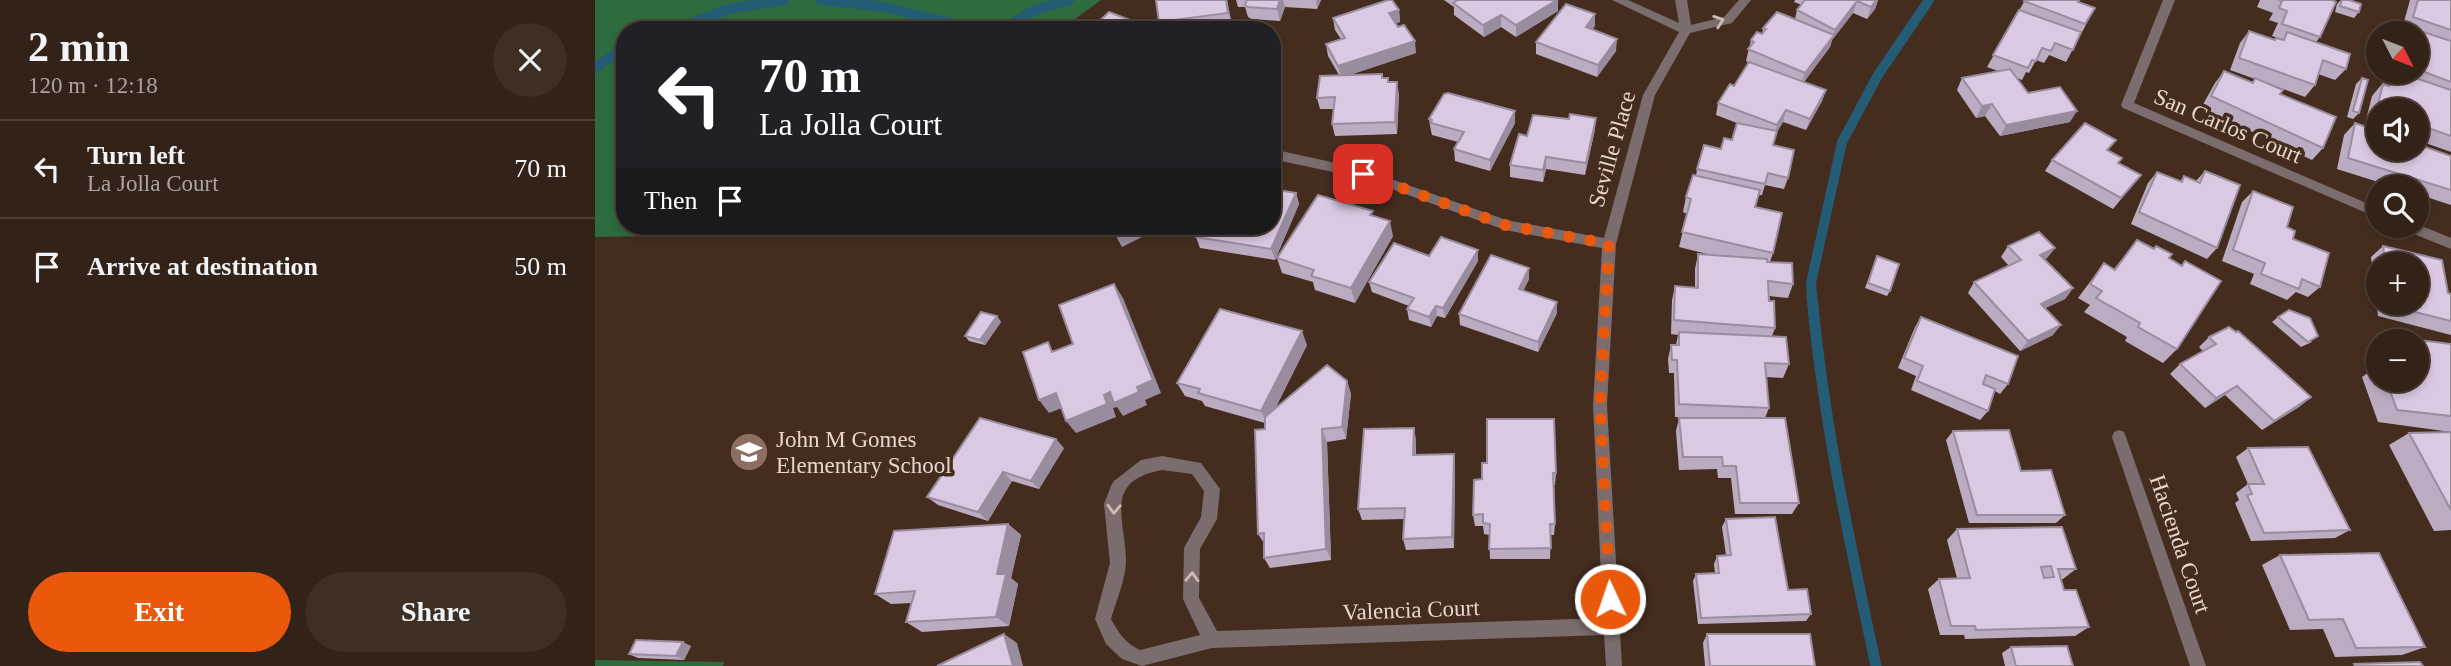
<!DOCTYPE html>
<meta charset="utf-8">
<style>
body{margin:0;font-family:Georgia,serif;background:#3e2f24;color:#f1f3f6;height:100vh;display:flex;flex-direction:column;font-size:26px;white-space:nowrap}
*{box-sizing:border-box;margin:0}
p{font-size:23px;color:#a9a4a1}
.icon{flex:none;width:38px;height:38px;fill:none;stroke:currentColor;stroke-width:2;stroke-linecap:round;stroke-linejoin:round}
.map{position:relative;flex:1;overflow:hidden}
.drawer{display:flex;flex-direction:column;background:#332217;width:595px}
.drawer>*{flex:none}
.hud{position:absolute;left:21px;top:21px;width:665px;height:214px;border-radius:28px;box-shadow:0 4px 10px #0003,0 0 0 2px #4e3f36;background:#202124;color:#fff;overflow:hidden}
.needle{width:46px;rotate:132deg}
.fabs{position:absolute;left:1771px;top:21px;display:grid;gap:14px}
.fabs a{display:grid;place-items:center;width:63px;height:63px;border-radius:50%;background:#332217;box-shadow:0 4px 10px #0003,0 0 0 2px #4e3f36;font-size:35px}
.pin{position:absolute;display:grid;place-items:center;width:60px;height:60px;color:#fff;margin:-30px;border-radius:14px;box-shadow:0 4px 10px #0006}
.me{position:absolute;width:77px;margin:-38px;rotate:357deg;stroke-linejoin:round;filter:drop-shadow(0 0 5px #0008)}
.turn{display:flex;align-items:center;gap:24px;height:147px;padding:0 28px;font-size:32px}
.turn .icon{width:91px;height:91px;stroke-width:2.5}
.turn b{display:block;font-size:49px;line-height:60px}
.then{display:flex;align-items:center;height:66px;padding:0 28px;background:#0003;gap:14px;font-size:26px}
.round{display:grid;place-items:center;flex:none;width:74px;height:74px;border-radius:37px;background:#3e2f24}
.head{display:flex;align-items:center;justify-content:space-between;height:119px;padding:0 28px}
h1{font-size:42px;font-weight:800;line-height:52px}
.action{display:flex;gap:14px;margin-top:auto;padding:14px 28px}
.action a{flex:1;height:80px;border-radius:42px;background:#ea580c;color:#fff;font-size:28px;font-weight:800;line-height:80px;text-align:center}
.action a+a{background:#3e2f24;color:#f1f3f6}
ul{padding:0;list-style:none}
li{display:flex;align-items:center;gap:21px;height:98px;padding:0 28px;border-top:2px solid #4e3f36}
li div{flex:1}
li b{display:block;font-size:26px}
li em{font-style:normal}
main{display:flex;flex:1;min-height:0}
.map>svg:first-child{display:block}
.green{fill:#2e6b3e}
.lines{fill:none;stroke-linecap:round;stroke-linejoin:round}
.stream-far1{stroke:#245c76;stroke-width:10}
.stream{stroke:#245c76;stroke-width:11}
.street{fill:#7b6c6d;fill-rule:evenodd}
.wall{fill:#bcacc2;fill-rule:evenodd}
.shaded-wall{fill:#998c9e}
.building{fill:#dbc8e2;stroke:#998c9e;stroke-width:2;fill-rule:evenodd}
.oneway{stroke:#cbbcb6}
.route{stroke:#ea580c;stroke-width:12;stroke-dasharray:0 21.6}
.labels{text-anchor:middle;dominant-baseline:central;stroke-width:7;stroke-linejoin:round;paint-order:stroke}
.street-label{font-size:23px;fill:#e6d7ce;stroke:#442d1f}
.poi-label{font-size:23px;fill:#e6d7ce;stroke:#442d1f;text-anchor:start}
</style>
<main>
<section class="drawer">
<div class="head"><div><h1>2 min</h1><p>120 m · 12:18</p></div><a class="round"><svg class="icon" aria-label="close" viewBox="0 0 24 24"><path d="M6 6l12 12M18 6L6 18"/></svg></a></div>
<ul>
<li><svg class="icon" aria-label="left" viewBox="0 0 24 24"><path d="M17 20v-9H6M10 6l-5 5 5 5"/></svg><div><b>Turn left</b><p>La Jolla Court</p></div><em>70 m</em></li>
<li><svg class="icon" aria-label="arrive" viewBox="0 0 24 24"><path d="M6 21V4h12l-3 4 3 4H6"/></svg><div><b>Arrive at destination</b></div><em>50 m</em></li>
</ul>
<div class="action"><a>Exit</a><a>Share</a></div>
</section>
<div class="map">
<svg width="1856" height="666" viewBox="0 0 1856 666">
<rect width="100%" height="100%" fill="#442d1f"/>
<path class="green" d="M0 0H506L465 30H30V226H385L383 231 0 237Z
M0 660 129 662 128 666H0Z"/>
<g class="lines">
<path class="stream-far1" d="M226 0 290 7 384 30
M78 30 134 9 189 0
M393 30 414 25 440 10 474 0
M0 68 30 47
M1217 298 1216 283 1247 142 1283 75 1334 0"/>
<path class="stream" d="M1217 296C1228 420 1255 544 1281 666"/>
<path class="street" d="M1017 0H1033L1084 23 1080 0H1092L1096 25 1129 17 1144 0H1156L1137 23 1095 33 1060 95 1021 244 1012 405 1027 666H1011L1009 635 617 648 547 666 527 659 511 644 500 619 515 563 509 504 516 486 519 481 546 460 567 456 606 463 625 489 622 519 605 549 604 598 622 631 1008 618 998 405 1007 248 910 230 766 178 677 159V149L768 169 911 220 1009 238 1048 95 1084 32ZM567 470 597 474 609 491 606 517 589 548 588 599 605 635 545 650C531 644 523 632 516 619 521 601 531 579 531 560 530 518 508 481 567 470Z
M1568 0H1580L1539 103 1783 208V218L1528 108 1526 105Z
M1822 224 1856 238V249L1809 230 1807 226H1822Z
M1524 430 1529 432 1531 437 1611 666H1595L1517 437 1519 432Z"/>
</g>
<path class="wall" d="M561 0H632L637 25 602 30H567L564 22Z
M641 0H726L722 9 690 7 685 21 657 19 653 17 650 7H643Z
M849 0H963V11L921 37 906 27 889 37 859 15V7Z
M1200 0H1283L1280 9 1272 19 1258 13 1237 40 1235 47 1209 82 1231 90 1227 101 1211 130 1188 122 1182 132 1178 145 1193 178 1189 189 1170 185 1167 195H1163L1160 207 1178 253 1175 262 1198 284 1193 298 1174 296 1180 328 1177 336 1194 364 1188 378 1171 377 1174 408 1170 418 1204 503 1197 514H1140L1136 478H1123L1122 469 1084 470 1081 431 1084 418H1106L1080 417 1079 373H1074L1073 359 1076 345H1081L1083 335 1076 334 1077 300 1080 286 1100 287V269L1103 254 1120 256 1084 247 1092 214 1088 212 1091 197 1101 176 1102 169 1137 140 1142 123 1121 115 1123 103 1139 86 1154 63 1151 61 1156 40 1167 34 1168 28 1200 19 1202 10 1207 5 1199 2Z
M1430 0 1483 2 1500 8 1471 62 1454 55 1449 63 1441 60 1434 73 1431 72 1427 80 1422 78 1433 93 1475 122 1405 136 1390 116 1381 118 1362 90 1367 78 1403 71 1392 67Z
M1665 0H1738L1725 37 1721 42 1751 69 1740 80 1723 74 1720 85 1710 97 1667 81 1685 94 1728 148 1717 160 1606 108 1620 83 1629 71 1657 82 1660 79 1635 70 1645 43 1654 31 1679 40 1687 39 1677 36 1683 23 1674 20 1678 13 1662 7Z
M1746 0H1754L1764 12 1759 18 1740 12 1742 4Z
M1815 0H1856V152L1822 140V110H1783V125L1771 120 1777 96 1797 72H1822V33L1807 29Z
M804 10 805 22 801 23 821 53 754 75 788 78 794 82 804 94 802 134 740 136 737 124 739 109H725L722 98 744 75 733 56 731 44 746 39 740 30 738 18Z
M1000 26 997 30 1021 51 1002 77 941 54V42Z
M1767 78 1764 113 1758 119 1752 117 1761 84Z
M920 111V123L895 171 860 161 859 149 863 142 837 135 836 131 834 119Z
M974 119 1000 129 990 175 951 169 948 182 915 177V165L932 136Z
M1760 123 1856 156V205L1822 194V187H1799L1742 169 1749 135Z
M1513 150 1523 163 1546 175 1518 209 1450 171 1457 160Z
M1610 171 1622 248 1612 259 1536 224 1553 183 1562 172 1585 181 1589 176 1601 181Z
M1658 191 1692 227 1725 287 1713 297 1701 292 1692 300 1655 284 1659 274 1627 261 1647 202Z
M701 193 704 204 680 260 605 248 601 237Z
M778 216 798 236 760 303 720 290 718 282 687 273 682 258Z
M1542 240 1586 265 1590 261 1582 349 1568 363 1530 341 1532 337 1489 312 1495 305 1483 298 1509 263 1519 269Z
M1413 246 1460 248 1452 258 1450 259 1478 288 1470 299 1450 308 1458 335 1425 351 1373 293 1379 282 1414 266 1406 257Z
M1788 246 1847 260 1853 293 1856 294V335L1783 316 1776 257ZM1783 264H1822V303H1783Z
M834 256 883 261 850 318 842 316 836 327 814 320 812 309 814 306 777 292 774 282Z
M1282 256 1295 291 1292 296 1270 288Z
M934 268V279L928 291 962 313 943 352 865 325 864 314Z
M402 316 406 322 390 345 374 341 370 336Z
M1326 317 1413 384 1405 394 1400 391 1393 411 1385 420 1316 390 1321 376 1303 368 1320 327Z
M1683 317 1717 342 1706 347 1677 322Z
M1790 336 1856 344V432L1783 422 1767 377 1778 369 1771 350ZM1783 341H1822V380H1783Z
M1614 337 1716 397 1704 407 1667 430 1630 395 1610 408 1575 374 1585 364 1608 351 1604 347Z
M712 345 680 409 752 381 756 394 751 439 732 442 736 560 675 568 669 558V543L663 534 670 423 610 406 607 401 590 396 582 383Z
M819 428 821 441V455L859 454 860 466 859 548 811 550 808 539 809 519 767 520 763 509Z
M1358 431 1426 471 1470 515 1461 523H1374L1351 440Z
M1856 432V530L1839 531 1794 445 1814 433Z
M469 448 444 489 417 481 393 521 343 505 332 497Z
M1653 448 1755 530 1740 538 1656 541 1640 503 1644 500 1641 493 1653 484 1641 457Z
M961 473 960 485H959L960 524 959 535H956L955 559H895L894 535 889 534 888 526H880L878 515 879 480Z
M1131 519 1193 590 1216 614 1211 621 1103 624 1098 581 1101 574 1120 573 1119 564 1122 556 1131 555 1127 527Z
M413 524 426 535 416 578 423 584 414 626 327 632 311 622 317 603 296 604 280 594Z
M1362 529 1481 569 1468 579H1466L1469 590 1494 627 1480 636 1370 639 1369 635H1345L1333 589 1344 579 1362 578 1352 540Z
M1685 555 1830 647 1807 655 1740 657 1728 629 1695 630 1667 565Z
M1112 634 1220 666H1110L1108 643Z
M96 646 89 660 43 658 34 654Z
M1416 647 1478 666H1410L1407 653Z"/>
<path class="shaded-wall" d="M631 0H632L637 25 633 13Z
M685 0H688L690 7 685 21 682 9Z
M721 0H726L722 9Z
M962 0H963V11L921 37V25Z
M1281 0H1283L1280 9 1272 19 1276 7Z
M1262 1 1258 13 1237 40 1235 47 1206 85 1210 73 1237 37 1240 30Z
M804 10 805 22 796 25 794 13Z
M1000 14V26L990 39 991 27Z
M906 15V27L889 37 888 25Z
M1022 39 1021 51 1002 77 1003 65Z
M820 41 821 53 746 78 743 66Z
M802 82 804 94 802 134 800 122Z
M1231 90 1227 101 1211 130 1215 119Z
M1397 104 1390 116 1381 118 1387 106Z
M1191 110 1188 122 1179 137 1182 125Z
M920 111V123L895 171V160Z
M1482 111 1475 122 1405 136 1411 125Z
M1001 118 1000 129 990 175 991 163Z
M951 157V169L948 182V170Z
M701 193 704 204 680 260 676 249Z
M795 221 798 236 760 303 756 288Z
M542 226H569L527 247 521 236Z
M1460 248 1452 258 1438 265 1445 255Z
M883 250V261L850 318 848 308Z
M934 268V279L924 300V289Z
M519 284 528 298 566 393 550 400 552 405 528 416 522 407 518 408 521 417 481 433 471 421 509 395 542 387Z
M1478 288 1470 299 1438 314 1446 304Z
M962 302V313L943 352V342Z
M841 306 842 316 836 327 834 317Z
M402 316 406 322 390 345 385 340Z
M1466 325 1458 335 1425 351 1433 341Z
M707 331 712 345 672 424 666 411Z
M752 381 756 394 751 439 747 427Z
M1642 386 1630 395 1610 408 1621 398Z
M461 393 472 406 454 413 444 400Z
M1716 397 1704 407 1667 430 1679 421Z
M819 428 821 441 820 467 818 455Z
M727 429 732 442 736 560 731 549Z
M461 439 469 448 444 489 436 481Z
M859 454 860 466 859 548 857 537Z
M408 472 417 481 393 521 383 512Z
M413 524 426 535 416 578 423 584 414 626 401 617 402 574Z
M409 634 422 643 428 666H418Z
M88 642 96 646 89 660 81 656Z"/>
<path class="building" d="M561 0H631L633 13 564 22Z
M652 0H685L682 9 653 7 650 5Z
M793 0H797L804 10 794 13 803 27 809 25 820 41 743 66 731 44 750 38 738 18Z
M863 0H962L921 25 906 15 888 25 858 3Z
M1210 0H1281L1276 7 1262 1 1240 30 1202 10Z
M1430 0H1484L1483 2 1500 8 1490 24 1429 1Z
M1683 0H1737L1741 2 1725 37 1687 24 1692 11 1684 8 1687 1Z
M1747 0H1754L1766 4 1764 12 1745 6Z
M1823 0H1856V30L1818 17Z
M971 4 1000 14 991 27 1022 39 1003 65 941 42Z
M1424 10 1486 32 1478 50 1460 43 1456 51 1447 48 1441 61 1437 60 1433 68 1398 55Z
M514 12 561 30H495Z
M1182 12 1239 35 1210 73 1153 49 1159 42 1156 40 1162 32 1167 34 1171 29 1168 28Z
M1822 30 1856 41V82L1822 69Z
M1654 31 1680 40 1681 38 1689 40 1692 32 1755 54 1751 69 1728 60 1720 85 1644 58Z
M1154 62 1231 90 1215 119 1191 110 1182 125 1123 103 1135 84 1139 86Z
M1415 69 1433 93 1465 87 1482 111 1411 125 1397 104 1387 106 1367 78Z
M1629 71 1658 83 1660 78 1688 90 1685 94 1741 117 1728 148 1616 96Z
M1798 72H1803L1856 90V136L1822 124V110H1788L1782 108 1788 84 1794 86Z
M787 74V78H793V82H802L800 122 737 124 740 97 722 98 725 76Z
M1767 78 1773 80 1764 113 1758 111Z
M853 93 920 111 895 160 859 149 869 132 836 123 837 120 834 119 849 94Z
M975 114 1001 118 991 163 951 157 948 170 915 165 924 134 932 136 938 115 974 119Z
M1142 123 1182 131 1178 145 1199 150 1193 178 1173 173 1170 184 1102 169 1109 145 1126 149 1129 138 1137 140Z
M1490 123 1521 140 1512 150 1527 158 1523 163 1546 175 1526 198 1457 160Z
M1760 123 1783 131V149H1822V144L1856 156V190L1753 158Z
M1610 171 1645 185 1622 248 1544 212 1562 172 1587 182 1589 176 1605 183Z
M1098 175 1165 190 1160 207 1187 213 1178 253 1087 232 1096 199 1091 197Z
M677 189 701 193 676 249 601 237 606 226H677Z
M1658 191 1698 207 1692 227 1700 231 1698 239 1734 253 1725 287 1707 279 1704 289 1666 274 1670 263 1638 250Z
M723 195 778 211 775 215 795 221 756 288 716 276 719 270 682 258Z
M514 226H542L521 236Z
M1444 232 1460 248 1445 255 1478 288 1446 304 1466 325 1433 341 1379 282 1426 260 1413 246Z
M846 237 883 250 848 308 841 306 834 317 812 309 819 298 774 282 799 243 834 256Z
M1542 240 1559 249 1561 246 1577 254 1574 258 1587 266 1590 261 1626 281 1582 349 1543 327 1545 323 1501 298 1507 291 1495 284 1509 263 1520 270Z
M1788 246 1847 260 1853 293 1856 294V321L1796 306 1795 303H1822V264H1790Z
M1103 254 1172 259V262L1197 263 1198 284 1173 281 1174 301H1179L1180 328 1079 320 1080 286 1103 288Z
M896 255 934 268 924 289 962 302 943 342 864 314Z
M1282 256 1304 264 1295 291 1273 283Z
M519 284 558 380 542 387 544 392 519 403 515 392 509 395 512 404 471 421 461 393 444 400 428 352 453 342 457 352 478 344 464 305Z
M625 309 707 331 666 411 603 393 605 389 582 383Z
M1694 310 1715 318 1723 336 1713 342 1683 317Z
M386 312 402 316 385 340 370 336Z
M1326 317 1423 356 1413 384 1391 375 1388 384 1400 389 1393 411 1322 381 1328 366 1309 358Z
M1634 327 1641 332 1643 331 1716 397 1679 421 1642 386 1621 398 1585 364 1621 344 1614 337Z
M1084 332 1191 337 1194 364 1170 363 1174 408 1084 404 1082 360H1077L1076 345H1084Z
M1790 336 1856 344V416L1802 410 1791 380H1822V341H1792Z
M732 365 752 381 747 427 727 429 731 549 669 558V533L663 534 660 430 670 429V417Z
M385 418 461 439 436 481 408 472 383 512 332 497Z
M1084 418H1190L1204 503H1145L1141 466H1128L1127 457H1088Z
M892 419H959L961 473H958L960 524H955L956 548 894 549 895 524 888 523V514L878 515 879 480 887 479V463H892Z
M819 428 818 455 859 454 857 537 808 539 810 508 763 509 769 429Z
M1414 430 1426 471 1456 470 1470 515H1382L1358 431Z
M1856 432V510L1814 433Z
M1713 447 1755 530 1669 533 1652 495 1657 494 1653 484H1669L1653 448Z
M1180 517 1193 590 1212 589 1216 614 1106 618 1101 574 1124 573 1122 556 1136 555 1131 519Z
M413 524 402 574H411L401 617 311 622 320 591 280 594 299 531Z
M1467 527 1481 569H1463L1469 590H1481L1494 627 1381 630 1380 626H1356L1344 579 1375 578 1362 529ZM1456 566 1459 577 1449 578 1446 567Z
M1784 553 1830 647 1761 648 1748 619 1714 620 1685 555Z
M409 634 418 666H342Z
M1112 634H1215L1220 666H1115Z
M41 640 88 642 81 656 34 654Z
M1472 646 1478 666H1421L1416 647Z
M1825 662 1828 666H1760L1759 664Z"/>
<defs><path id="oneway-chevron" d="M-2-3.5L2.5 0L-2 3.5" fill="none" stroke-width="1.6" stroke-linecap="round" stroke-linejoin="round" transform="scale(1.75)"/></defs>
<g class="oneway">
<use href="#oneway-chevron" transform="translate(1124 21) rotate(-19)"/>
<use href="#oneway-chevron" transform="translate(519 509) rotate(92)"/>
<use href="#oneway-chevron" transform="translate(597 577) rotate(-88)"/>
</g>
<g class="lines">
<path class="route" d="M768 174 910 225 1014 244 1005 405 1015 599"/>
</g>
<defs>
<g id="school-disc" transform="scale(2.0125)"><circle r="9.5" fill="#8d6e63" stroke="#442d1f"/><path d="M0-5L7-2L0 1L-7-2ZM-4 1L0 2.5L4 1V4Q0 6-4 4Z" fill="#fff"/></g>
</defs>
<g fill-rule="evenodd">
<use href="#school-disc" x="154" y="452"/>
</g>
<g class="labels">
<g class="street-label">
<text transform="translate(1633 126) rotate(23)">San Carlos Court</text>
<text transform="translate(1017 149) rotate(-74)">Seville Place</text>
<text transform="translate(1585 544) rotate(71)">Hacienda Court</text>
<text transform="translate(816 610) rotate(-2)">Valencia Court</text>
</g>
<g class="poi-label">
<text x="181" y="439">John M Gomes<tspan x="181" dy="26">Elementary School</tspan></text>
</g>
</g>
</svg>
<div class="fabs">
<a><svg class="needle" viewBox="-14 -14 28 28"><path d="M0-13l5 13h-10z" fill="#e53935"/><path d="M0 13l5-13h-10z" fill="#a9a4a1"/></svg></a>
<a><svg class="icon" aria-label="sound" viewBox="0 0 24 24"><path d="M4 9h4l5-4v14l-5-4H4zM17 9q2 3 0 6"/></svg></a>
<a><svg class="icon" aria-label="search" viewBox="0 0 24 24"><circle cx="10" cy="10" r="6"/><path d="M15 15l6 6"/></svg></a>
<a>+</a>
<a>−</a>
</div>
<div class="pin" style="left:768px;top:174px;background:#d93025"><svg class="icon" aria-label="arrive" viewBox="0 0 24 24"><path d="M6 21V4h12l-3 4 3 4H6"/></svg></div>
<svg class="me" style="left:1015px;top:599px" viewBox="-20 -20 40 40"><circle r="17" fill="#ea580c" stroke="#fff" stroke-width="3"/><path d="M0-11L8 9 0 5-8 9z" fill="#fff"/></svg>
<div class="hud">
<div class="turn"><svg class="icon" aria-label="left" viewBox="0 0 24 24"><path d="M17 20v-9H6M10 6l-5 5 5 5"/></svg><div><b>70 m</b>La Jolla Court</div></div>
<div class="then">Then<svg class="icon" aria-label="arrive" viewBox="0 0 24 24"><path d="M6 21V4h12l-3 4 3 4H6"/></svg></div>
</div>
</div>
</main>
